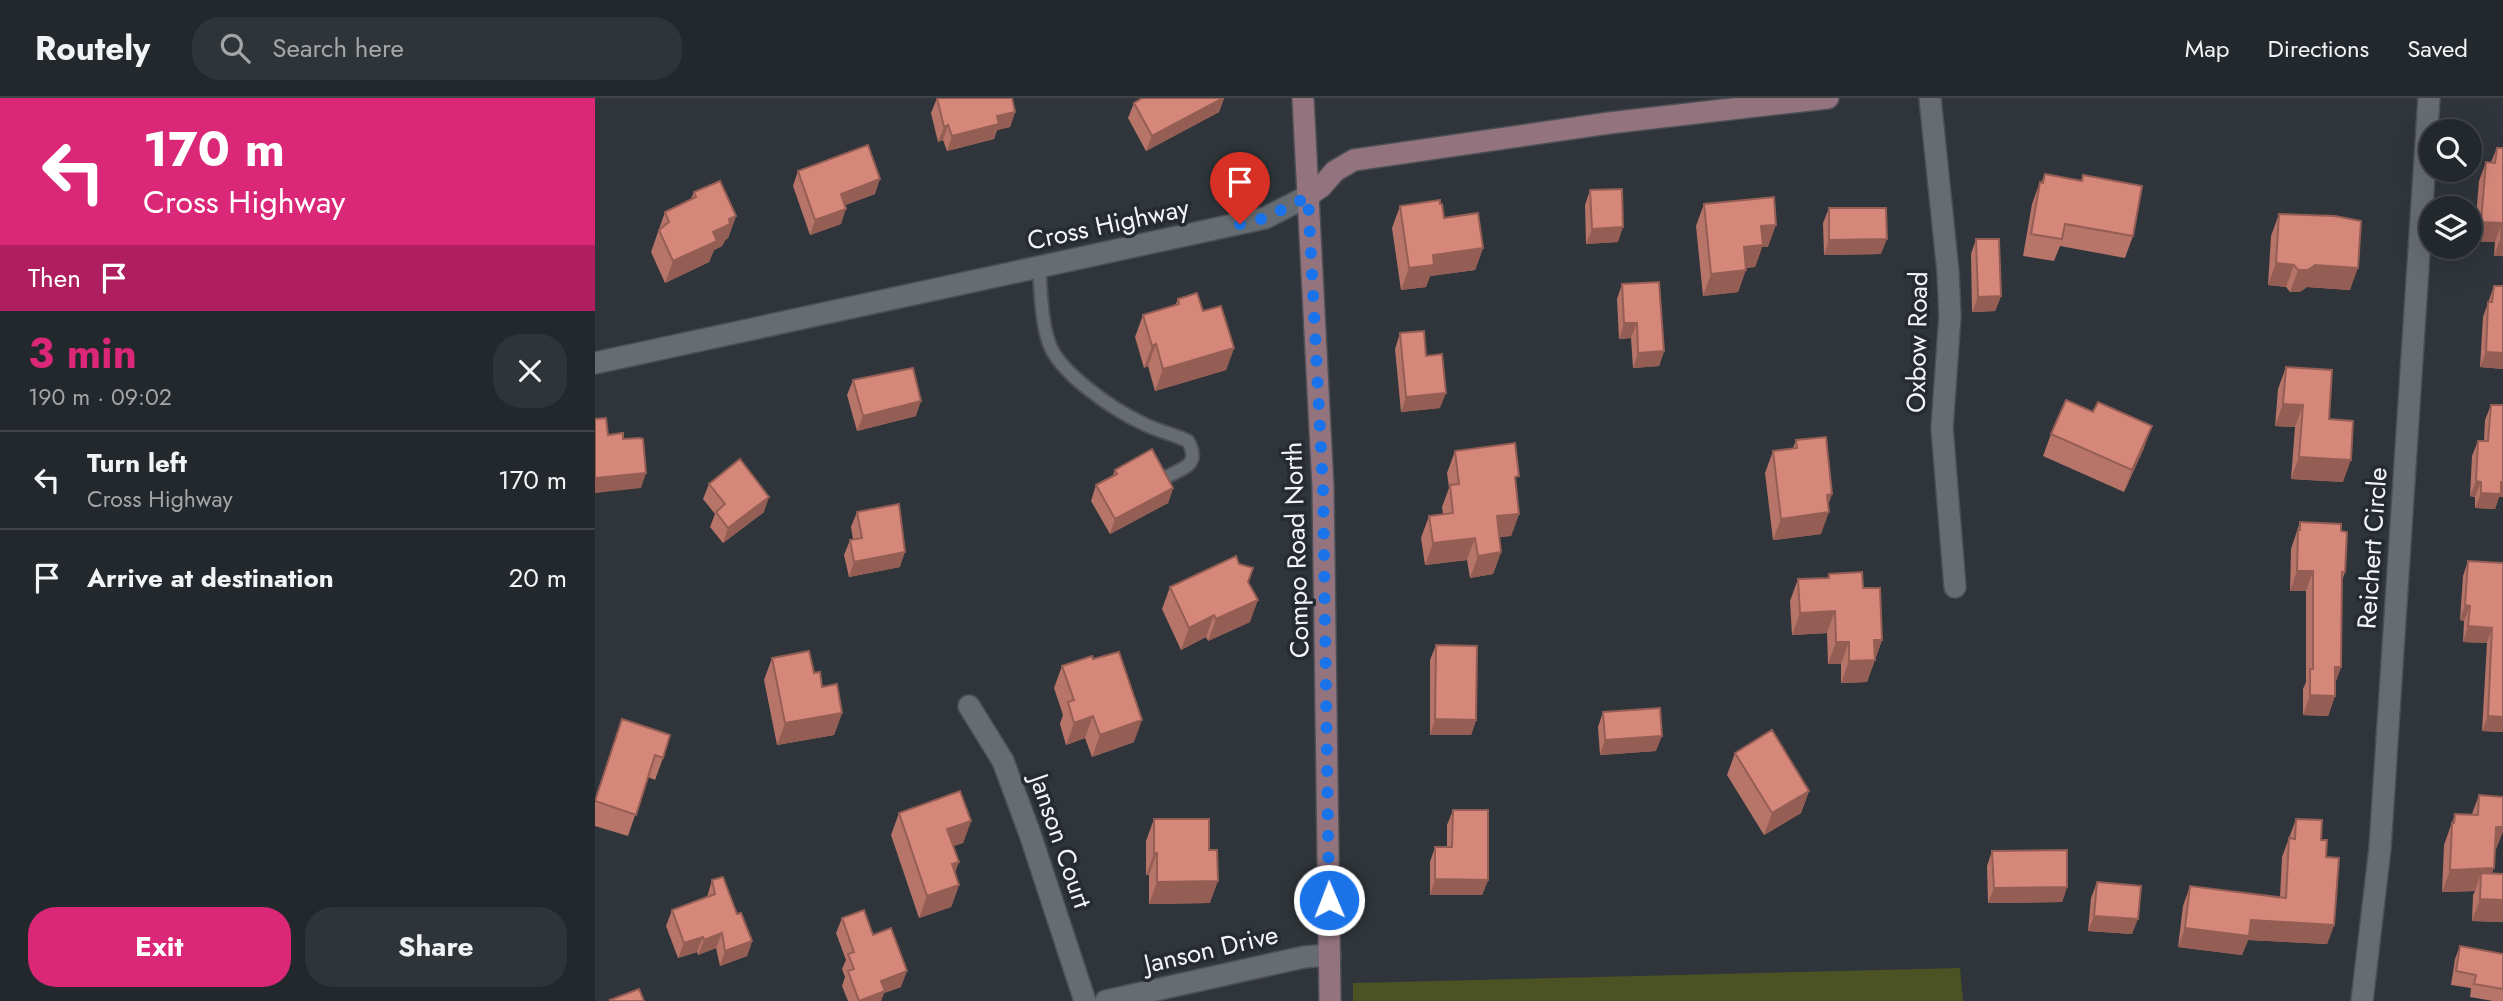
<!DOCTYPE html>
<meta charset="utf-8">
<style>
body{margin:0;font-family:Jost,sans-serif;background:#2f3438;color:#f1f3f6;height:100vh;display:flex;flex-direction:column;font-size:26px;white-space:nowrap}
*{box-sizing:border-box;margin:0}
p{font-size:23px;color:#a3a6a9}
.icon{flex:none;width:38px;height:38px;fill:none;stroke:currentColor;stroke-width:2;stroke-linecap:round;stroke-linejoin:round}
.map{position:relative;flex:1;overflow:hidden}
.sheet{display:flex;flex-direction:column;background:#23282c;width:595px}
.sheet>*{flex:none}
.top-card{background:#db2777;color:#fff;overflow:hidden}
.fabs{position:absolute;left:1824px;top:21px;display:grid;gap:14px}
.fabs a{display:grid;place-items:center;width:63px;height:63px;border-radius:50%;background:#23282c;box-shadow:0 7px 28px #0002,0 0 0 2px #404448;font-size:35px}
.pin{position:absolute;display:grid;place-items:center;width:60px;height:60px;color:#fff;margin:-72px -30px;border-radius:50% 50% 50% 0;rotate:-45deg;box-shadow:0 0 7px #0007}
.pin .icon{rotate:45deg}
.me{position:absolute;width:77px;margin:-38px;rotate:359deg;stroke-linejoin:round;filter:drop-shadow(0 0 5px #0008)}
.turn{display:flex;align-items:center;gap:24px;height:147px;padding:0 28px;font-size:32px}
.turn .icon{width:91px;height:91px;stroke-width:2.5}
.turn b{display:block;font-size:49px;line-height:60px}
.then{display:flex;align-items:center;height:66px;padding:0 28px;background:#0003;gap:14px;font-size:26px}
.round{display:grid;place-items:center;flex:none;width:74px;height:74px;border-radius:28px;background:#2f3438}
.headline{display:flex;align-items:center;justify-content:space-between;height:119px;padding:0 28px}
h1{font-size:42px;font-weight:700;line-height:52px;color:#db2777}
.primary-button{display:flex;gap:14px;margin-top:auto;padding:14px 28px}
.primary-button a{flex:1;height:80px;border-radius:28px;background:#db2777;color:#fff;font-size:28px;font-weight:700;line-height:80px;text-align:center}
.primary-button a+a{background:#2f3438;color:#f1f3f6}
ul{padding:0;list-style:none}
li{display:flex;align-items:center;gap:21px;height:98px;padding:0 28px;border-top:2px solid #404448}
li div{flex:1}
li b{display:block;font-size:26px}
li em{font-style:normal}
header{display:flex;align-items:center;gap:42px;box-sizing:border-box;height:98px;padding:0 35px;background:#23282c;border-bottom:2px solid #404448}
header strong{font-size:33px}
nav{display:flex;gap:38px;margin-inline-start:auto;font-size:24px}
.search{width:490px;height:63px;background:#2f3438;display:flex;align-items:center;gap:18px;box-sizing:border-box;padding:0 24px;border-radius:28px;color:#a3a6a9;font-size:26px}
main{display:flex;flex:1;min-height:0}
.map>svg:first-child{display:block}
.green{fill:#4b5224}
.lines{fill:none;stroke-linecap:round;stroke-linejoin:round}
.lane-casing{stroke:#4c5055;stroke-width:16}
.street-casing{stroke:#4c5055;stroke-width:24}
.secondary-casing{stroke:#4c5055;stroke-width:24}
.lane{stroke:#666c71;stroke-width:12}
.street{stroke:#666c71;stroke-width:21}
.secondary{stroke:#93737e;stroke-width:21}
.wall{fill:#b77469}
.shaded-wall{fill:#955e55}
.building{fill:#d5877a;stroke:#955e55;stroke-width:2}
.route{stroke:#1a73e8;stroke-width:12;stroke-dasharray:0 21.6}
.labels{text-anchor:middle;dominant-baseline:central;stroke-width:7;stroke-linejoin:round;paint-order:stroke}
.street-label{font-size:26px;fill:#f2f5f9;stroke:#262b30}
</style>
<header>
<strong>Routely</strong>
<div class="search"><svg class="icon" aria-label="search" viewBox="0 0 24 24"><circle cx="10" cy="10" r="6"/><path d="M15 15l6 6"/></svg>Search here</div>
<nav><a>Map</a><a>Directions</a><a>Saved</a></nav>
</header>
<main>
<section class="sheet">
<div class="top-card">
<div class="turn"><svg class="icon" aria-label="left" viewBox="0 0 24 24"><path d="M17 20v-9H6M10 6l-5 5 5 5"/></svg><div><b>170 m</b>Cross Highway</div></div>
<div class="then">Then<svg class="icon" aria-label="arrive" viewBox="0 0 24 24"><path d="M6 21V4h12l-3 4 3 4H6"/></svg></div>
</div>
<div class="headline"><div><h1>3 min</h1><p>190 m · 09:02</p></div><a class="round"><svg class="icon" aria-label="close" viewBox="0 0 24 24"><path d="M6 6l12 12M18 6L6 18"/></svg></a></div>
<ul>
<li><svg class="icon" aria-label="left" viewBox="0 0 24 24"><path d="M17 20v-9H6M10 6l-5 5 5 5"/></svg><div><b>Turn left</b><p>Cross Highway</p></div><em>170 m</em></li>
<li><svg class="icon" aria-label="arrive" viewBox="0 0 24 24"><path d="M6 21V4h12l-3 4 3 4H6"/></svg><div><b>Arrive at destination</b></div><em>20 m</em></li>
</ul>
<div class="primary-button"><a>Exit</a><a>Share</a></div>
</section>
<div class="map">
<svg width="1908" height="903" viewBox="0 0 1908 903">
<rect width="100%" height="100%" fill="#2f353a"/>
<path class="green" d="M1365 870 1368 903H758V885Z"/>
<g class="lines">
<g class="lane-casing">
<path id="lane" d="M444 169C446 194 446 222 454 245 464 275 519 312 547 325 562 333 578 336 593 343 605 366 591 369 573 378"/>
</g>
<g class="street-casing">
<path id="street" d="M1335 0 1353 174 1355 218 1347 330 1360 489
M0 265 670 120 713 98
M374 608 408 663 435 736 490 903
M511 903 709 859 735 857
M1767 903 1785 750 1834 0"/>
</g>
<g class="secondary-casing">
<path id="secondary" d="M708 0 728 389 735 903
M713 98 726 89 740 73 759 62 1014 25 1233 0"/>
</g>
<use href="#lane" class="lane"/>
<use href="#street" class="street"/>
<use href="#secondary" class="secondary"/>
</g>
<path class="wall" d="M342 0 420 14 415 29 402 32 399 41 352 53 348 42 343 44 336 15Z
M547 0H629L624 14 551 53 533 20 539 5Z
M1902 50H1908V158H1899L1900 144 1879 143 1884 83 1891 64H1896Z
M203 73 280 96 250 107 246 126 215 137 198 88Z
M1450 76 1486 83 1488 77 1538 138 1530 160 1465 148 1459 163 1428 158 1437 106 1445 84 1446 85Z
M995 92 1023 144 991 146 990 107Z
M99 94 141 118 133 140 130 142 127 148 119 152 114 164 70 185 56 154 70 114 96 101Z
M1109 106 1173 149H1167L1160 169 1151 170 1143 194 1108 198 1101 128Z
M805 108 849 120 888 150 880 172 835 178 831 189 806 192 797 130Z
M1234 110 1286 156 1229 157 1228 125Z
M1684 116 1755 192 1712 189 1705 194H1695L1691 189 1673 187 1676 138Z
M1381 141 1406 198 1400 213 1377 214 1376 156Z
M1027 186 1069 253 1064 268 1038 270 1036 240 1024 241 1022 201Z
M1899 188H1908V271L1885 269 1888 219Z
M583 201 608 213 639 250 631 272 560 293 553 268 549 270 540 239 548 217 580 208Z
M805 235 831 258 845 310 806 314 800 251Z
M1691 269 1748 384 1696 381 1700 329 1680 328 1683 291Z
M258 282 321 318 262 333 252 297Z
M1896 307H1908V399H1904L1900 411 1880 410V399L1875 398 1877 358 1883 343H1889L1890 322Z
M1456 336 1549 350 1529 394 1448 358Z
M1201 342 1233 408 1226 436 1178 442 1170 375 1178 353 1198 350Z
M860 353 921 388 924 416 916 438 904 439 906 454 898 476 875 480 872 462 830 467 826 440 834 418 848 417 847 409 854 390 852 375Z
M520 372 578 390 573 405 515 436 496 403 501 387 517 379Z
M114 386 169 414 128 445 115 429 120 416 108 401Z
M262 414 305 469 254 479 249 457 255 442 258 441 256 429Z
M1705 424 1746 433 1750 474 1747 483 1746 569 1740 586V598L1733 618 1708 617V591L1711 584V493H1695L1696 451Z
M1873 463 1908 465V634L1887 633 1892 545 1868 544 1869 523 1865 522 1868 478Z
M1234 476 1268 490 1287 542 1272 584 1246 585V566H1233L1232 535 1197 537 1195 503 1203 481 1232 480Z
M653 484 655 524 613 543 611 539 586 552 567 511 575 489Z
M841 547 881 622 876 637H835V562Z
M177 560 219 575 227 589 247 615 239 637 182 647 169 582Z
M467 568 539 644 497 659 490 640 471 647 465 626 468 617 459 590Z
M1008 614 1061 653 1005 657 1003 629Z
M27 621 68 660 60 682 53 679 33 738 0 728V702Z
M1140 655 1214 693 1206 715 1169 737 1132 677Z
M1884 697 1908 699V733L1901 751H1900L1897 776H1908V824L1877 823 1878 797 1880 793 1847 794 1849 747 1860 716H1877Z
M858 712 893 782 887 797H835V764L840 749H852V727Z
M304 715 376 723 368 745 358 748 360 775 364 787 356 809 324 820 296 737Z
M559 721 614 752 615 805 554 806V777H551V743Z
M1701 721 1726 742 1731 759 1739 827 1732 846 1653 842 1647 857 1583 849 1588 808 1595 788 1685 799 1687 759Z
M1397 753 1472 789 1467 804 1393 805 1392 768Z
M117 782 142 816 157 843 152 858 125 868 121 850 103 857 102 854 83 860 71 828 77 812 112 799Z
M1502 784 1537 836 1493 833 1496 800Z
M247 820 278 837 306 889 289 895 286 903H253L247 888 250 879 247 871 251 862 241 835Z
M1865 848 1908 856V903H1898L1875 899 1876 890 1856 887 1860 861Z"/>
<path class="shaded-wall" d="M628 0H629L624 14 551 53 557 38Z
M420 14 415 29 402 32 399 41 352 53 357 38 402 18Z
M353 27 348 42 343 44 349 29Z
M285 81 280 96 240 111 246 96Z
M251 111 246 126 215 137 220 122Z
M141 118 133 140 130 142 127 148 119 152 114 164 70 185 78 163 118 134 134 121Z
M1886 124 1907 125 1900 144 1879 143Z
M1181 127 1173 149H1167L1160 169 1141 171 1149 149 1166 128Z
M1028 129 1023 144 991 146 997 131Z
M1906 139H1908V158H1899Z
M1292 141 1286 156 1229 157 1234 142Z
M888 150 880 172 835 178 831 189 806 192 814 170 838 157Z
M1681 165 1699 167 1691 189 1673 187Z
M1720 167 1763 170 1755 192 1712 189 1705 194H1695L1703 172Z
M1151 172 1143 194 1108 198 1116 176Z
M1406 198 1400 213 1377 214 1383 199Z
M1029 225H1042L1036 240 1024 241Z
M561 246 553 268 549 270 557 248Z
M639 250 631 272 560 293 568 271Z
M1069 253 1064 268 1038 270 1043 255Z
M1891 254 1908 255V271L1885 269Z
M851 295 845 310 806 314 811 299Z
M326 303 321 318 262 333 268 318Z
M1688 306 1708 307 1700 329 1680 328Z
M1557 328 1549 350 1529 394 1537 372Z
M1704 359 1756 362 1748 384 1696 381Z
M51 375 46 390 0 395V380Z
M1881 383 1886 384 1880 399 1875 398Z
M1906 384H1908V399H1904L1900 411 1880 410 1886 395Z
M578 390 573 405 515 436 520 421Z
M1237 396 1231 415 1234 414 1226 436 1178 442 1186 421 1232 397Z
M174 399 169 414 128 445 133 430Z
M924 416 916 438 894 440 902 418Z
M880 440 872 462 830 467 838 445Z
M310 454 305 469 254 479 259 464Z
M906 454 898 476 875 480 883 458Z
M1702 473H1718L1711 493H1695Z
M663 502 655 524 613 543 621 521Z
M1870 507 1875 508 1869 523 1865 522Z
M1240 513 1232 535 1197 537 1205 515Z
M619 517 611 539 586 552 594 530Z
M1873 528 1897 530 1892 545 1868 544Z
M1279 542H1287L1272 584 1246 585 1254 563Z
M1241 544H1254L1246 566H1233Z
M1740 569H1746L1739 588Z
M1715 597 1740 598 1733 618 1708 617Z
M247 615 239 637 182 647 190 625Z
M498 618 490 640 471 647 479 625Z
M1893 618 1908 619V634L1887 633Z
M840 621 881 622 876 637H835Z
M547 622 539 644 497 659 505 637Z
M1067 638 1061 653 1005 657 1010 642Z
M1214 693 1206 715 1169 737 1177 715Z
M376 723 368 745 344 753 352 731Z
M1901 729H1908V733L1901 751H1893Z
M562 755 554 777H551L559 756Z
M364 764 356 786 357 766Z
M1899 770 1891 792 1886 775 1880 793 1847 794 1855 772Z
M840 781 893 782 887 797H835Z
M623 783 615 805 554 806 562 784Z
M364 787 356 809 324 820 332 798Z
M1472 789 1467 804 1393 805 1399 790Z
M1885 801 1908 802V824L1877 823Z
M1499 818 1543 821 1537 836 1493 833Z
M1656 822 1739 827 1732 846 1653 842 1647 857 1583 849 1590 830Z
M127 835 121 850 103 857 109 842Z
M108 839 102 854 83 860 89 845Z
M157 843 152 858 125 868 130 853Z
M312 873 306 889 289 895 286 903H264L286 883Z"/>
<path class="building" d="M342 0H417L420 14 402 18 404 26 357 38 353 27 349 29Z
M547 0H628L557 38 539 5Z
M273 47 285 81 246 96 251 111 220 122 203 73Z
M1902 50H1908V139H1906L1907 125 1886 124 1891 64 1900 65Z
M1450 76 1487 83 1488 77 1547 88 1538 138 1470 126 1467 141 1436 136 1445 84 1448 85Z
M125 83 141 118 134 121 135 126 118 134 122 143 78 163 64 132 74 124 70 114 101 99 99 94Z
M1027 91 1028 129 997 131 995 92Z
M1179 99 1181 127 1166 128 1168 147 1149 149 1151 172 1116 176 1109 106Z
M845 102V106H847L849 120 883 115 888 150 838 157 839 167 814 170 805 108Z
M1234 110H1291L1292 141 1234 142Z
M1684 116 1740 118 1766 123 1763 170 1720 167 1713 172H1703L1699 167 1681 165Z
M1381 141H1404L1406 198 1383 199Z
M1064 184 1069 253 1043 255 1042 225H1029L1027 186Z
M1899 188H1908V255L1891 254 1893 204H1897Z
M602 195 608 213 626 208 639 250 568 271 561 246 557 248 548 217 584 206 583 201Z
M829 233 831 258 847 256 851 295 811 299 805 235Z
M1691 269 1737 272 1734 321 1758 323 1756 362 1704 359 1708 307 1688 306Z
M318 270 326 303 268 318 258 282Z
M1471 302 1498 314 1503 304 1557 328 1537 372 1456 336Z
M1896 307H1908V384H1906V396L1886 395V384L1881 383 1883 343H1893Z
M11 320 13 337 28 335V341L45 340 48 341 51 375 0 380V321Z
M1231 339 1237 396 1232 397 1234 414 1186 421 1178 353 1202 350 1201 342Z
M920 345 924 378 920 379 924 416 902 418 906 454 883 458 880 440 838 445 834 418 858 415 855 387 864 386 860 353Z
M557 351 578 390 520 421 501 387 522 376 520 372Z
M145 361 174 399 133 430 121 414 130 406 114 386Z
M304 406 310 454 259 464 255 442 267 440 262 414Z
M1705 424 1746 426V433L1752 434 1750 474H1747L1746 569H1740V598L1715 597V571H1718V473H1702L1703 432H1705Z
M641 458 644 466 658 470 653 484 663 502 621 521 619 517 594 530 575 489Z
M1873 463 1908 465V619L1893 618 1897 530 1873 528 1875 508 1870 507Z
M1267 474 1268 490H1285L1287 542H1279L1280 562 1254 563V544H1241L1240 513 1205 515 1203 481 1234 480V476Z
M841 547 882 548 881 622 840 621Z
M214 553 219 575 225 574 227 589 242 586 247 615 190 625 177 560Z
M524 554 547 622 505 637 498 618 479 625 473 604 479 602 467 568 497 558 498 561Z
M1065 610 1067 638 1010 642 1008 614Z
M27 621 75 637 68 660 60 657 41 717 0 703Z
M1177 632 1214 693 1177 715 1140 655Z
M365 693 376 723 352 731 364 764 357 766 364 787 332 798 304 715Z
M1884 697 1908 699V729H1901L1899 770 1855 772 1857 725H1859L1860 716 1883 717Z
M858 712H893V782L840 781V749H857Z
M559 721H614V752H622L623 783 562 784V755L559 756Z
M1701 721 1727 722 1726 742H1732L1731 759 1744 760 1739 827 1656 822 1654 838 1590 830 1595 788 1691 800 1694 740 1700 741Z
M1472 752V789L1399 790 1397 753Z
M1886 775 1908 776V802L1885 801Z
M128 779 142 816 146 815 157 843 130 853 127 835 109 842 108 839 89 845 77 812 120 796 117 782Z
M1502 784 1546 788 1543 821 1499 818Z
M269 812 278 837 296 830 312 873 286 883 290 893 264 903 253 873 259 871 253 856 259 854 247 820Z
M1865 848 1908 856V891L1879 886 1881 877 1861 873Z
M44 891 49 903H16L15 902Z"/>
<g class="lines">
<path class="route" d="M645 126 670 120 713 99 728 389 734 802"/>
</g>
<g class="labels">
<g class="street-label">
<text transform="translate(513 126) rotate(-12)">Cross Highway</text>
<text transform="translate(1322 244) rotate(-89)">Oxbow Road</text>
<text transform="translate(1777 450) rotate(-86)">Reichert Circle</text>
<text transform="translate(701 452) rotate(-92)">Compo Road North</text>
<text transform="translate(466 743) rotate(71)">Janson Court</text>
<text transform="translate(616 851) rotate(-13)">Janson Drive</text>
</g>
</g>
</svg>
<div class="fabs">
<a><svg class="icon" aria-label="search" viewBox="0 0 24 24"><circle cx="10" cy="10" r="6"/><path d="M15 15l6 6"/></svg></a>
<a><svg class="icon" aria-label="layers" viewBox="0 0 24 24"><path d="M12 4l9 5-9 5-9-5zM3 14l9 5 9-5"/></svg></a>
</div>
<div class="pin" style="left:645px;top:126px;background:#d93025"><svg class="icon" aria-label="arrive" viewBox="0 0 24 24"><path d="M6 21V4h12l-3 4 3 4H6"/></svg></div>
<svg class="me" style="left:734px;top:802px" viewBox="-20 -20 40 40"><circle r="17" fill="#1a73e8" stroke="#fff" stroke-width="3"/><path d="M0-11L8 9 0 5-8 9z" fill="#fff"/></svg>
</div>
</main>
